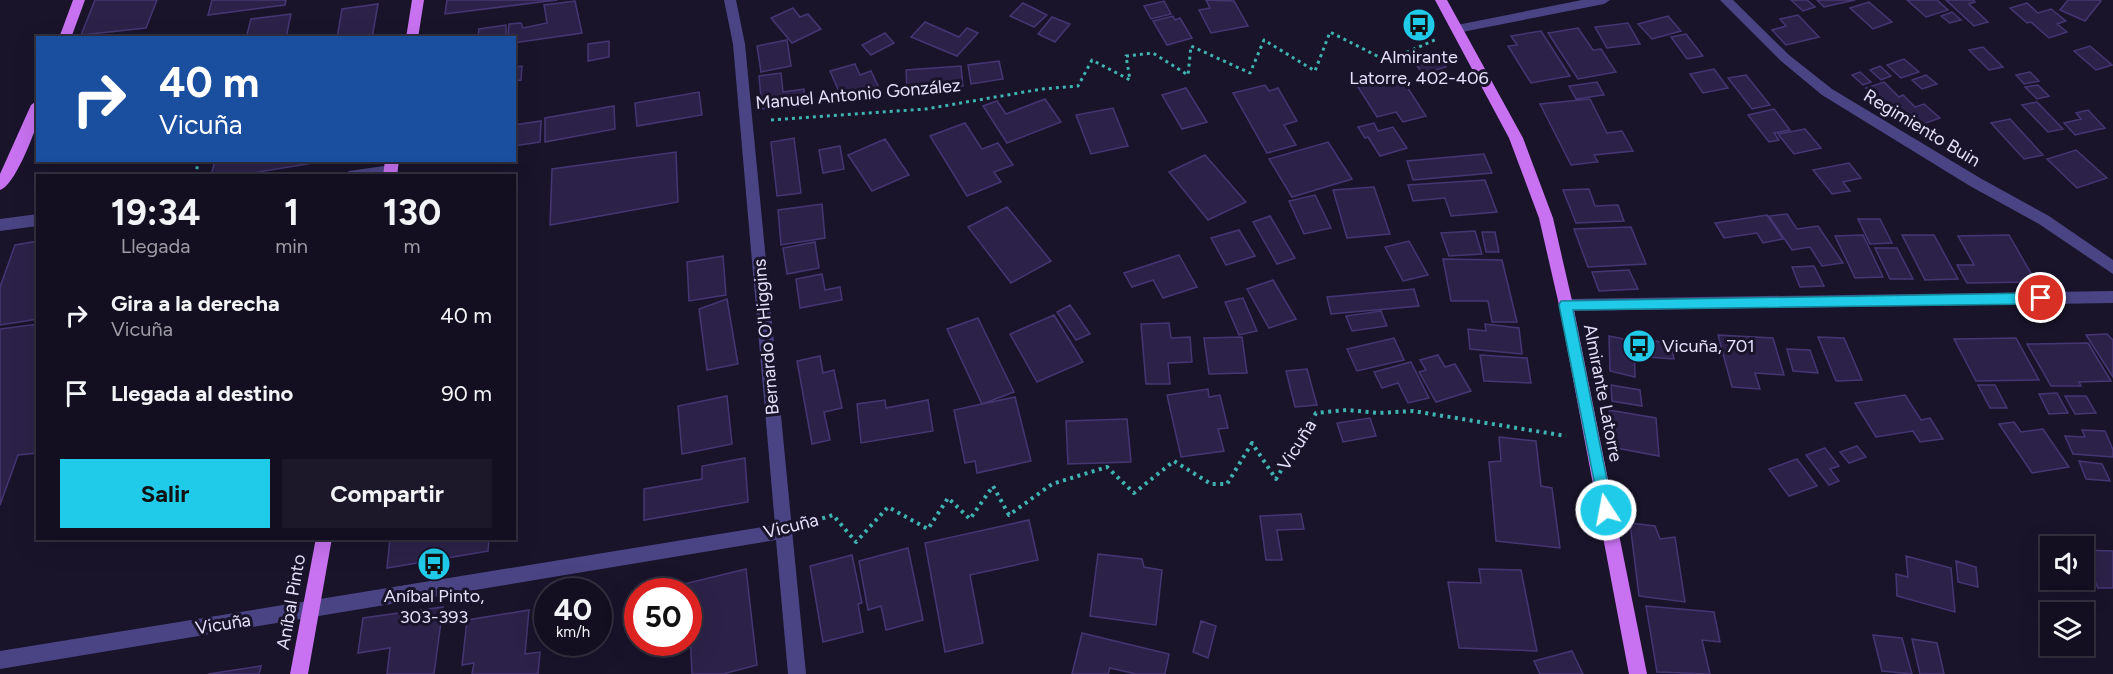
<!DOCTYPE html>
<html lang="es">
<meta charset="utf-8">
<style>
body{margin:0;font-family:Figtree,sans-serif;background:#1c1829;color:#f1f3f6;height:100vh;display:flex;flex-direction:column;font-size:22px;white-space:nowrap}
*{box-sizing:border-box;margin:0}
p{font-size:20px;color:#9d9ca5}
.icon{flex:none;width:33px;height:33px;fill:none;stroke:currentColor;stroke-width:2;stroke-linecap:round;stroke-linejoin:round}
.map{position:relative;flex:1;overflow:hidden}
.sheet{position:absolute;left:36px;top:174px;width:480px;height:366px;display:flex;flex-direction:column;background:#130f20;border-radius:0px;box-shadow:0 6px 24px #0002,0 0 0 2px #322f3e}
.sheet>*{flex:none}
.banner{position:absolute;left:36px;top:36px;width:480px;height:126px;border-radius:0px;box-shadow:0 6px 24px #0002,0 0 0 2px #322f3e;background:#1a4fa0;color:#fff;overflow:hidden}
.tools{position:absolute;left:2040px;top:536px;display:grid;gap:12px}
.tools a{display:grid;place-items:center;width:54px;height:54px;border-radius:0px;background:#130f20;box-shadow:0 6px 24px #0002,0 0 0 2px #322f3e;font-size:30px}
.speed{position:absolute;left:534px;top:578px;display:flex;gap:12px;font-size:30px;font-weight:700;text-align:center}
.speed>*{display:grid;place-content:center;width:78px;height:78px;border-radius:50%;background:#130f20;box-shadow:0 6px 24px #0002,0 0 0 2px #322f3e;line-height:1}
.speed small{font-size:15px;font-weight:400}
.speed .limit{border:9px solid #d22;background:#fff;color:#111}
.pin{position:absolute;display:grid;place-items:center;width:51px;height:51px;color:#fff;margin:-26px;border:3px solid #fff;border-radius:50%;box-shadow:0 2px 6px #0007}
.me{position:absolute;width:66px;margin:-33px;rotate:349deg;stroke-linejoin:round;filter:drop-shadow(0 0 4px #0008)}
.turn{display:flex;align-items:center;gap:21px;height:126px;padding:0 24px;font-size:27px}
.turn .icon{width:78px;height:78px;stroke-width:2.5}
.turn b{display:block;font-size:42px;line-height:51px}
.eta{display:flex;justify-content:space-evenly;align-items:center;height:102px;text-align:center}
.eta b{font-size:36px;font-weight:700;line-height:42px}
.button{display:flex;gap:12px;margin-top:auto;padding:12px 24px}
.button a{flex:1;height:69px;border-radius:0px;background:#1fcbe9;color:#111;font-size:24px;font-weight:700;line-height:69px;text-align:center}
.button a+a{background:#1c1829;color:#f1f3f6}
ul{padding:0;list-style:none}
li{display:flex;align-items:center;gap:18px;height:78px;padding:0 24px}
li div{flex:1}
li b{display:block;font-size:22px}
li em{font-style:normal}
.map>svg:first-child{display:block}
.building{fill:#2c2249;stroke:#453673;stroke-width:1.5}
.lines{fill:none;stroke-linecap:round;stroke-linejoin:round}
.path-far1{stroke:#3eb3b1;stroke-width:3;stroke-dasharray:3 4;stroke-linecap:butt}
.path{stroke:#3eb3b1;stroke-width:4;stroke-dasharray:3 4.5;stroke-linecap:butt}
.minor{fill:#4a4484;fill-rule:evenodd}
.major{fill:#c872f1;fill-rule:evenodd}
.route{fill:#1fcbe9;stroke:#148497;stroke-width:1.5}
.labels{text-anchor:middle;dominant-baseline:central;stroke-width:6;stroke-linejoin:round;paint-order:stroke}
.poi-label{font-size:18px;fill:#e5e0fc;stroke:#19142a}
.street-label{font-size:18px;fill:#e5e0fc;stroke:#19142a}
</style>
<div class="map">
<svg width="2113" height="674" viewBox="0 0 2113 674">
<rect width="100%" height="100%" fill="#19142a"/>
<path class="building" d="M95 0H157L146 28 81 35Z
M212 0H286L285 5 208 15Z
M447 0H557L445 14Z
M1206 0 1234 1 1248 26 1211 33 1199 10 1210 8Z
M1791 0H1807L1815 7 1803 11Z
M1817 0H1855L1824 7Z
M1907 0H1937L1948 10 1926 17Z
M1946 0H1973L1975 2 1969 4 1988 22 1974 26Z
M2068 0H2099L2101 1 2085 21 2060 10Z
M575 1 582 33 514 43V38H508L509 24 521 23 523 28 547 23 544 5Z
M1164 1 1171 14 1151 19 1144 6Z
M1869 2 1892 22 1873 29 1850 8Z
M1023 3 1047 15 1034 27 1010 16Z
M2027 3 2038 13 2051 9 2066 21 2057 24 2067 32 2049 38 2031 22 2027 23 2010 8Z
M378 4 372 38H337L342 9Z
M793 8 800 17 808 14 821 29 792 43 771 18Z
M1952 12 1961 20 1950 23 1941 16Z
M291 14 286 38H246L251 19Z
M1798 15 1819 37 1786 45 1772 30 1786 26 1780 19Z
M1173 16 1175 20 1180 18 1192 38 1167 45 1153 21Z
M1668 16 1681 31 1652 39 1638 24Z
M1052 17 1070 24 1055 42 1038 34Z
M925 22 959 37 967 28 978 33 957 56 911 37Z
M1628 23 1640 44 1607 48 1595 27Z
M506 25V38H466L478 36 479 29Z
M1578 28 1593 50 1601 49 1616 72 1578 79 1548 33Z
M1541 31 1570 76 1531 83 1508 46 1517 45 1511 36Z
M885 33 894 43 871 55 862 45Z
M1686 34 1703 56 1687 59 1671 37Z
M787 40 791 66 761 72 757 46Z
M609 41V57L588 61V44Z
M2090 46 2112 65 2096 70 2074 51Z
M1983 47 2003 67 1989 70 1969 50Z
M1437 57 1446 67 1423 74 1415 63Z
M1904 59 1919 72 1901 78 1887 65Z
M999 61 1003 79 971 84 968 65Z
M855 64 860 75 871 71 881 92 844 103 830 71Z
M522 66 521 80 514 81V67Z
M961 66 963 86 907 91 906 70Z
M1880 66 1891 76 1881 80 1870 70Z
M1714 69 1728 88 1703 93 1690 74Z
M1860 72 1871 82 1863 85 1852 75Z
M2030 72 2039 81 2024 84 2016 75Z
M781 73 783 92 804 89 805 103 762 109 759 76Z
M1398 73 1426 116 1403 122 1396 112 1377 117 1356 84Z
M1746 75 1770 105 1752 109 1728 78Z
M1926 75 1937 84 1922 89 1912 80Z
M1597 82 1604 95 1576 99 1569 86Z
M1884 82 1899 97 1903 95 1915 107 1924 104 1940 118 1915 127 1909 122 1903 124 1866 88Z
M1265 85 1269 91 1278 88 1297 121 1284 125 1296 145 1267 153 1233 93Z
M2038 85 2049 96 2037 99 2025 87Z
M1186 88 1207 122 1182 129 1162 95Z
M699 92 702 115 637 126 635 103Z
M1045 99 1061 122 1007 143 983 106 997 101 1006 114Z
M1590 99 1607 133 1622 131 1633 151 1594 155 1598 162 1571 165 1540 104Z
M2037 102 2063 129 2048 132 2022 105Z
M614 106 615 129 545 142V118Z
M1113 108 1128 146 1091 154 1076 115Z
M1774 109 1790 130 1774 133 1779 140 1769 142 1748 115Z
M2088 110 2105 128 2075 135 2064 123 2081 119 2076 113Z
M2010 119 2043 155 2024 159 1991 123Z
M541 121 540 142 514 146V125Z
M965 123 982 149 998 143 1013 165 994 172 1001 182 967 196 930 136Z
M1374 123 1378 131 1393 127 1407 148 1380 156 1368 137 1365 138 1358 127Z
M1805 129 1821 148 1794 154 1778 134Z
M794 138 801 193 777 196 771 142Z
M885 139 909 175 872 191 848 155Z
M1328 142 1352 179 1292 197 1269 159Z
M840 146 844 169 823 173 819 150Z
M2076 150 2107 178 2077 188 2047 159Z
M676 152 678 202 550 225 552 169Z
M1484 154 1492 173 1413 180 1407 161Z
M1205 155 1246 202 1208 220 1169 172Z
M215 160H331L234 176H211Z
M1849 163 1861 178 1843 182 1850 191 1832 194 1813 170Z
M1485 180 1497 212 1451 216 1445 198 1413 201 1408 185Z
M1374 187 1390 234 1347 238 1333 190Z
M1589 189 1595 206 1618 205 1624 221 1576 223 1563 190Z
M1315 195 1331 228 1304 234 1289 201Z
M822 204 825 238 781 245 778 210Z
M1007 207 1051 261 1011 283 968 227Z
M1787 214 1797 229 1818 226 1843 263 1822 266 1810 247 1792 250 1769 216Z
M1767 215 1783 239 1763 243 1757 233 1724 238 1715 223Z
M1270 216 1295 258 1277 264 1253 222Z
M1858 219H1880L1892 243 1870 244Z
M1631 227 1646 264 1588 267 1574 229Z
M1239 230 1255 256 1226 265 1211 238Z
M1475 231 1482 254 1449 256 1441 233Z
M1482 232H1495L1499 252H1486Z
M1863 235 1883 277 1855 278 1835 236Z
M1902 235H1934L1958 279 1925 280Z
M2009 235 2036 282 1967 283 1957 265H1974L1958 236Z
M38 241V319L0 325V287L15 245Z
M1409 241 1428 275 1403 281 1385 247Z
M815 242 819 268 787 274 783 248Z
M1875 248H1897L1913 279H1890Z
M1179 255 1197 287 1163 298 1153 280 1132 287 1124 273Z
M723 256 726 295 689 301 687 262Z
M1443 259 1502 260 1517 322H1492L1488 301H1451Z
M1814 266 1824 286 1800 287 1792 267Z
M1629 270 1638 289 1599 291 1592 272Z
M822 274 825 290 840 287 842 300 800 308 796 279Z
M1273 280 1296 319 1269 328 1247 289Z
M1414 289 1419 306 1331 314 1327 297Z
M1243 298 1257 331 1239 335 1225 302Z
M727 299 738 364 707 370 699 309Z
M1070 305 1090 334 1076 340 1057 312Z
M1381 311 1387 326 1352 331 1346 316Z
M1054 315 1083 362 1037 382 1010 334Z
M978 318 1014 392 982 404 947 329Z
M1169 323 1171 338 1190 337 1192 362 1168 363 1170 384H1146L1141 324Z
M38 324V453L18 455 0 505V329Z
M1485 324 1519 328 1522 354 1470 349 1468 329 1486 331Z
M2107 334 2113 340V377L2086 335Z
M1718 335 1773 338 1784 375 1755 373 1760 389 1732 387Z
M1609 336 1634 341 1635 377 1610 371Z
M1242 337 1247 373 1209 374 1204 338Z
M1818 337 1844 338 1862 380 1836 381Z
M1394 338 1404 360 1357 371 1347 349Z
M2016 338 2039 380 1976 381 1954 339Z
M1645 340 1671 343 1674 359 1648 357Z
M2088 343 2111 381 2079 382 2081 386H2051L2027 344Z
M1787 349 1810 350 1818 373 1793 371Z
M1438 355 1445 367 1455 364 1471 391 1436 402 1419 372 1426 370 1420 360Z
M1480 355 1527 358 1531 383 1484 381Z
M820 356 823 373 834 370 842 408 824 412 830 440 812 444 797 361Z
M1411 362 1429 398 1408 403 1398 383 1382 388 1374 372Z
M1307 369 1317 405 1295 407 1286 371Z
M1611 385 1640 390 1642 406 1612 401Z
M1978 385H1995L2007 408H1990Z
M1208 389 1209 397 1220 395 1228 428 1218 429 1224 451 1181 457 1167 395Z
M2057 393 2068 413 2049 414 2039 394Z
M1905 395 1921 420 1930 418 1943 439 1920 442 1913 431 1876 437 1855 403Z
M727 396 732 444 682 454 678 406Z
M2065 396H2086L2096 413 2075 414Z
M1015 397 1031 461 977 473 975 461 965 463 954 410Z
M885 400 886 408 928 400 933 431 861 443 857 404Z
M1609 410 1656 418 1659 456 1611 447Z
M1370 418 1376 436 1343 442 1337 423Z
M1127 419 1131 462 1068 464 1066 421Z
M2014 422 2021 432 2043 429 2069 467 2032 473 1999 424Z
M2082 430 2105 431 2113 450V457L2073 454 2065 436 2085 437Z
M1499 437 1536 441 1541 486 1552 488 1560 548 1496 541 1489 462 1501 461Z
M1857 446 1866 457 1849 463 1840 452Z
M1825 448 1839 466 1830 469 1839 481 1829 485 1806 455Z
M745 458 748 502 644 520V489L702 479V466Z
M1797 459 1817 486 1789 496 1769 469Z
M2079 461 2102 464 2110 481 2086 479Z
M1301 514 1304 529 1277 530 1282 560H1266L1260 516Z
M1029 520 1038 560 970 575 983 643 945 652 925 543Z
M1630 523 1655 526 1660 539 1675 537 1685 602 1639 596Z
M390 538H424V541L489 538 488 551 387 568Z
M908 548 923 620 886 630 881 606 868 610 859 561Z
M2084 550 2113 551V588H2098L2084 556Z
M1098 554 1142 559 1144 567 1162 570 1156 625 1090 616Z
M852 555 862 603 858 604 863 632 823 642 810 566Z
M1906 556 1951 568 1955 612 1897 596 1896 574 1908 577Z
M1956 561 1976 567 1978 587 1958 582Z
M746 569 757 665 723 674H692L688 591H684V584Z
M1479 569 1521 570 1537 651 1459 648 1448 582 1481 583Z
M1646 606 1714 612 1720 642 1702 640 1710 674 1657 672Z
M443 607 434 674H387L390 648 358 653 363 618Z
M529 610 525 654 540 652 538 674H472L474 663 462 665 467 620Z
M1201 621 1216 626 1208 658 1193 652Z
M1082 633 1169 654 1165 674H1136L1110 668 1108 674H1072Z
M1873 635 1902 638 1912 674 1882 671Z
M1912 639 1937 643 1944 674H1920Z
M1572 651 1583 674H1540L1534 661Z
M261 666 259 674H208Z"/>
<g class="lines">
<path class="path-far1" d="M771 120 926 109 1042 89 1078 86 1092 60 1130 80 1126 56 1153 53 1188 75 1191 46 1250 73 1264 40 1315 71 1330 32 1387 61 1437 39
M195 176 199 160"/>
<path class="path" d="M808 523 833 515 856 542 888 507 928 529 948 498 970 519 993 486 1009 515 1052 484 1107 467 1134 493 1174 461 1211 484H1227L1252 443 1276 479 1316 413 1347 410 1378 413 1413 411 1566 436"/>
<path class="minor" d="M724 0H736L745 44 806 674H788L776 540 0 669V651L775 525 733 44Z
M1582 0H1610L1604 4 1457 33 1451 29 1457 25Z
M1720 0H1733L1789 55 1832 89 1980 178 2049 216 2113 260V274L2039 224 1970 186 1822 95 1781 61Z
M391 165 398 170 396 174 389 176H342L349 171Z
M38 214V226L0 231V219Z
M2113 291V303L1566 311 1561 309 1559 305 1561 301 1566 299Z"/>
<path class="major" d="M73 0H85L71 38H59Z
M412 0H424L418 38H406Z
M1435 0H1447L1523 138 1553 218 1573 305 1647 674H1629L1559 305 1539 218 1509 138Z
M38 100C38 108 39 117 37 124 32 139 14 186 0 190V174L31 105Z
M385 160H399L397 176H383Z
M316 538H332L308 674H290Z"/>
</g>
<path class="route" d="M2041 293 2048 298 2041 304 1573 310 1613 510 1611 515 1606 517 1601 515 1559 305 1561 301Z"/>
<defs>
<g id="bus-disc" transform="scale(1.725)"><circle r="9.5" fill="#1fcbe9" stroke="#19142a"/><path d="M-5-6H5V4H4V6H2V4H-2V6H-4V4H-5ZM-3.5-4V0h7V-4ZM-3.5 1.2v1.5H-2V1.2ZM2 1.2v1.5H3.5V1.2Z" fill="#111"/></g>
</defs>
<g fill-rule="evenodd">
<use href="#bus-disc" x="1419" y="25"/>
<use href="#bus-disc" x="1639" y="346"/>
<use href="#bus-disc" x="434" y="564"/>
</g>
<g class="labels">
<g class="poi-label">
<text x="1419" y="57">Almirante<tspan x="1419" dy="21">Latorre, 402-406</tspan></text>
<text x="1662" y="346" text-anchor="start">Vicuña, 701</text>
<text x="434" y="596">Aníbal Pinto,<tspan x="434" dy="21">303-393</tspan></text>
</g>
<g class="street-label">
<text transform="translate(858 94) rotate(-5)">Manuel Antonio González</text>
<text transform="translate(1922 128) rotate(31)">Regimiento Buin</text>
<text transform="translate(766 337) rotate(-95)">Bernardo O'Higgins</text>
<text transform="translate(1603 393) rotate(79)">Almirante Latorre</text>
<text transform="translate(1297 445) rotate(-58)">Vicuña</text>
<text transform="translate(791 526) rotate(-14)">Vicuña</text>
<text transform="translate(291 602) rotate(-80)">Aníbal Pinto</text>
<text transform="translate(223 624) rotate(-9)">Vicuña</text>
</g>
</g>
</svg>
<div class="tools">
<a><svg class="icon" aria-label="sound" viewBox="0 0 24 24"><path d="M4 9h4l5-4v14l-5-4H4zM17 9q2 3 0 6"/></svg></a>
<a><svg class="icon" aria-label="layers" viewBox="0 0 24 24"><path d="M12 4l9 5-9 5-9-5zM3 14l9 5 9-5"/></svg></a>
</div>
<div class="speed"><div>40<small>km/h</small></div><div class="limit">50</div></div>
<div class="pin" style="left:2041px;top:298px;background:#d93025"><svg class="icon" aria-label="arrive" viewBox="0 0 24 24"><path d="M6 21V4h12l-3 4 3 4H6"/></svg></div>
<svg class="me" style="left:1606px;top:510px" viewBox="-20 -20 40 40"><circle r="17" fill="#1fcbe9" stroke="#fff" stroke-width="3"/><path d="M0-11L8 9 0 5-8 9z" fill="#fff"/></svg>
<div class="banner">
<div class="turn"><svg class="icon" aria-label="right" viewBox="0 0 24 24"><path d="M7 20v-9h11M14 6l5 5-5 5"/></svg><div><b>40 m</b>Vicuña</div></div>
</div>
<section class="sheet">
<div class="eta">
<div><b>19:34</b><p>Llegada</p></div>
<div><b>1</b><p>min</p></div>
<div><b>130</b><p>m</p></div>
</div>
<ul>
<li><svg class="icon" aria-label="right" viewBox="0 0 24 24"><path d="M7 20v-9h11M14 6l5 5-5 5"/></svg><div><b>Gira a la derecha</b><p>Vicuña</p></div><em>40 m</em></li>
<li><svg class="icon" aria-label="arrive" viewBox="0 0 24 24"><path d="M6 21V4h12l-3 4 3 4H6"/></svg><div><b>Llegada al destino</b></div><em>90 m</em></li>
</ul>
<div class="button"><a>Salir</a><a>Compartir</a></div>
</section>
</div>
